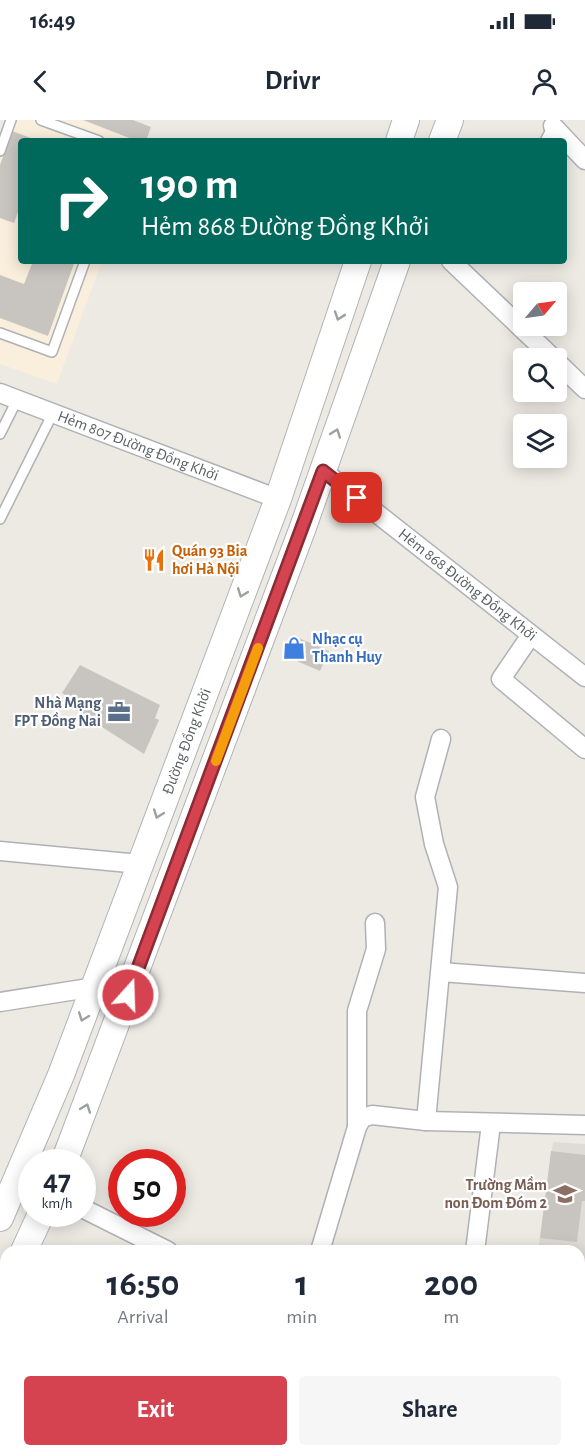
<!DOCTYPE html>
<meta charset="utf-8">
<style>
body{margin:0;font-family:"Alegreya Sans",sans-serif;background:#f6f6f7;color:#1f2937;height:100vh;display:flex;flex-direction:column;font-size:22px;white-space:nowrap}
*{box-sizing:border-box;margin:0}
p{font-size:20px;color:#747a83}
.icon{flex:none;width:33px;height:33px;fill:none;stroke:currentColor;stroke-width:2;stroke-linecap:round;stroke-linejoin:round}
.map{position:relative;flex:1;overflow:hidden}
.side{position:absolute;left:0px;top:1125px;width:585px;height:212px;display:flex;flex-direction:column;background:#fff;border-radius:18px 18px 0 0;box-shadow:0 3px 15px #0003}
.side>*{flex:none}
.guide{position:absolute;left:18px;top:18px;width:549px;height:126px;border-radius:6px;box-shadow:0 3px 15px #0003;background:#00695c;color:#fff;overflow:hidden}
.needle{width:39px;rotate:61deg}
.buttons{position:absolute;left:513px;top:162px;display:grid;gap:12px}
.buttons a{display:grid;place-items:center;width:54px;height:54px;border-radius:6px;background:#fff;box-shadow:0 3px 15px #0003;font-size:30px}
.speed{position:absolute;left:18px;top:1029px;display:flex;gap:12px;font-size:30px;font-weight:700;text-align:center}
.speed>*{display:grid;place-content:center;width:78px;height:78px;border-radius:50%;background:#fff;box-shadow:0 3px 15px #0003;line-height:1}
.speed small{font-size:15px;font-weight:400}
.speed .limit{border:9px solid #d22;background:#fff;color:#111}
.pin{position:absolute;display:grid;place-items:center;width:51px;height:51px;color:#fff;margin:-26px;border-radius:12px;box-shadow:0 3px 9px #0006}
.me{position:absolute;width:66px;margin:-33px;rotate:20deg;stroke-linejoin:round;filter:drop-shadow(0 0 4px #0008)}
.turn{display:flex;align-items:center;gap:21px;height:126px;padding:0 24px;font-size:27px}
.turn .icon{width:78px;height:78px;stroke-width:2.5}
.turn b{display:block;font-size:42px;line-height:51px}
.eta{display:flex;justify-content:space-evenly;align-items:center;height:102px;text-align:center}
.eta b{font-size:36px;font-weight:700;line-height:42px}
.action{display:flex;gap:12px;margin-top:auto;padding:12px 24px}
.action a{flex:1;height:69px;border-radius:6px;background:#d4434f;color:#fff;font-size:24px;font-weight:700;line-height:69px;text-align:center}
.action a+a{background:#f6f6f7;color:#1f2937}
.status{display:flex;justify-content:space-between;align-items:center;height:42px;padding:0 30px;background:#fff;direction:ltr}
.status svg{height:16px;fill:currentColor}
header{display:flex;justify-content:space-between;align-items:center;height:78px;padding:0 24px;background:#fff;font-size:27px;font-weight:700}
.map>svg:first-child{display:block}
.commercial{fill:#faeedc}
.education{fill:#dfdbd6}
.building{fill:#c8c5c1}
.lines{fill:none;stroke-linecap:round;stroke-linejoin:round}
.lane-casing{stroke:#afb2b5;stroke-width:12}
.street-casing{stroke:#afb2b5;stroke-width:21}
.secondary-casing{stroke:#b1b4b7;stroke-width:28}
.lane{stroke:#fff;stroke-width:9}
.street{stroke:#fff;stroke-width:18}
.secondary{stroke:#fff;stroke-width:26}
.oneway{stroke:#9da0a1}
.route-casing{stroke:#8a2c33;stroke-width:15}
.route{stroke:#d4434f;stroke-width:10}
.slow{stroke:#f59e0b;stroke-width:10}
.labels{text-anchor:middle;dominant-baseline:central;stroke-width:4.5;stroke-linejoin:round;paint-order:stroke}
.street-label{font-size:16px;fill:#5c6063;stroke:#fff}
.food-label{font-size:16px;font-weight:bold;fill:#c56008;stroke:#fff;text-anchor:start}
.shop-label{font-size:16px;font-weight:bold;fill:#366cbe;stroke:#fff;text-anchor:start}
.service-label{font-size:16px;font-weight:bold;fill:#4e5e75;stroke:#fff;text-anchor:end}
.education-label{font-size:16px;font-weight:bold;fill:#785e54;stroke:#fff;text-anchor:end}
</style>
<div class="status"><b>16:49</b><svg viewBox="0 0 49 12"><path d="M0 12V9h3v3zM5 12V6h3v6zM10 12V3h3v9zM15 12V0h3v12zM26 1h20v11H26zM47 4h2v5h-2z"/></svg></div>
<header><svg class="icon" aria-label="back" viewBox="0 0 24 24"><path d="M15 5l-7 7 7 7"/></svg>Drivr<svg class="icon" aria-label="person" viewBox="0 0 24 24"><circle cx="12" cy="8" r="4"/><path d="M4 21q1-7 8-7t8 7"/></svg></header>
<div class="map">
<svg width="585" height="1336" viewBox="0 0 585 1336">
<rect width="100%" height="100%" fill="#edeae4"/>
<path class="commercial" d="M6 0H133L151 7 146 21H21V141H102L57 264 0 244V15Z"/>
<path class="education" d="M553 1022 585 1024V1163H582L581 1172 579 1131H538Z"/>
<path class="building" d="M83 0H133L151 7 146 21H137Z
M12 11 39 21H21V84L14 103 0 98V45Z
M33 141H75L48 216 0 198V155L24 164Z
M292 515 329 531 320 551 283 535Z
M80 545 160 585 155 598 159 600 144 634 71 587 75 581 62 573Z
M551 1031 585 1035V1081H582L577 1122 540 1118Z"/>
<g class="lines">
<g class="lane-casing">
<path id="lane" d="M41 0 99 21
M545 21 553 6
M0 31 11 0
M0 213 52 232 85 141
M0 314 17 280
M0 399 53 293"/>
</g>
<g class="street-casing">
<g id="street">
<path d="M553 6 585 40"/>
<path d="M451 141 553 238"/>
<path d="M556 241 585 269"/>
<path id="s1" d="M0 273 278 379"/>
<path id="s2" d="M323 351 585 557"/>
<path d="M531 515 501 559 585 629"/>
<path d="M0 731 140 744"/>
<path d="M441 852 585 863"/>
<path d="M0 882 95 867"/>
<path d="M426 1001 448 767 434 724 425 677 441 619"/>
<path d="M357 1007V891L376 829 375 803"/>
<path d="M82 1088 168 1131"/>
<path d="M320 1131 357 1007 362 998 372 995 426 1001 585 1005"/>
<path d="M475 1131 491 1004"/>
<path d="M579 1184H585"/>
<path d="M298 1330 304 1336"/>
<path d="M89 1336 94 1330"/>
<path d="M257 1336 262 1330"/>
</g>
</g>
<g class="secondary-casing">
<g id="secondary">
<path d="M399 21 406 0"/>
<path d="M442 21 450 0"/>
<path d="M64 1042 302 410 397 141"/>
<path id="s3" d="M0 1098 61 955 278 379 358 141"/>
<path d="M24 1131 41 1094"/>
<path d="M0 1180 6 1169"/>
</g>
</g>
<use href="#lane" class="lane"/>
<use href="#street" class="street"/>
<use href="#secondary" class="secondary"/>
</g>
<defs><path id="oneway-chevron" d="M-2-3.5L2.5 0L-2 3.5" fill="none" stroke-width="1.6" stroke-linecap="round" stroke-linejoin="round" transform="scale(1.5)"/></defs>
<g class="oneway">
<use href="#oneway-chevron" transform="translate(339 196) rotate(109)"/>
<use href="#oneway-chevron" transform="translate(336 313) rotate(-70)"/>
<use href="#oneway-chevron" transform="translate(242 473) rotate(111)"/>
<use href="#oneway-chevron" transform="translate(158 694) rotate(110)"/>
<use href="#oneway-chevron" transform="translate(83 897) rotate(111)"/>
<use href="#oneway-chevron" transform="translate(86 988) rotate(-70)"/>
</g>
<g class="lines">
<g class="route-casing">
<path id="route" d="M128 875 323 351 357 378"/>
</g>
<use href="#route" class="route"/>
<path class="slow" d="M216 641 258 528"/>
</g>
<defs>
<g id="restaurant-bare" transform="scale(1.8)"><path d="M-5-6h1v4h1v-4h1v4h1v-4h1v5L-1.5 .5V6h-2V.5L-5-1ZM5-6V6H3V1.5H1.5Q1.5-4 5-6Z" fill="#e8710a" stroke="#fff" stroke-width="2.5" paint-order="stroke"/></g>
<g id="shop-bare" transform="scale(1.8)"><path d="M-5-2.5h2.3a2.7 3.5 0 0 1 5.4 0H5L5.5 6h-11ZM-1.5-2.5h3a1.5 2.3 0 0 0-3 0Z" fill="#3f7fe0" stroke="#fff" stroke-width="2.5" paint-order="stroke"/></g>
<g id="office-bare" transform="scale(1.8)"><path d="M-6-3h4V-5.5h4V-3h4V5H-6ZM-1-4.5V-3h2v-1.5ZM-6 0V1H6V0Z" fill="#5c6f8a" stroke="#fff" stroke-width="2.5" paint-order="stroke"/></g>
<g id="school-bare" transform="scale(1.8)"><path d="M0-5L7-2L0 1L-7-2ZM-4 1L0 2.5L4 1V4Q0 6-4 4Z" fill="#8d6e63" stroke="#fff" stroke-width="2.5" paint-order="stroke"/></g>
</defs>
<g fill-rule="evenodd">
<use href="#restaurant-bare" x="154" y="440"/>
<use href="#shop-bare" x="294" y="528"/>
<use href="#office-bare" x="119" y="592"/>
<use href="#school-bare" x="565" y="1074"/>
</g>
<g class="labels">
<g class="street-label">
<text stroke="none"><textPath href="#s1" startOffset="148">Hẻm 807 Đường Đồng Khởi</textPath></text>
<text stroke="none"><textPath href="#s2" startOffset="184">Hẻm 868 Đường Đồng Khởi</textPath></text>
<text stroke="none"><textPath href="#s3" startOffset="512">Đường Đồng Khởi</textPath></text>
</g>
<g class="food-label">
<text x="172" y="431">Quán 93 Bia<tspan x="172" dy="18">hơi Hà Nội</tspan></text>
</g>
<g class="shop-label">
<text x="312" y="519">Nhạc cụ<tspan x="312" dy="18">Thanh Huy</tspan></text>
</g>
<g class="service-label">
<text x="101" y="583">Nhà Mạng<tspan x="101" dy="18">FPT Đồng Nai</tspan></text>
</g>
<g class="education-label">
<text x="547" y="1065">Trường Mầm<tspan x="547" dy="18">non Đom Đóm 2</tspan></text>
</g>
</g>
</svg>
<div class="buttons">
<a><svg class="needle" viewBox="-14 -14 28 28"><path d="M0-13l5 13h-10z" fill="#e53935"/><path d="M0 13l5-13h-10z" fill="#747a83"/></svg></a>
<a><svg class="icon" aria-label="search" viewBox="0 0 24 24"><circle cx="10" cy="10" r="6"/><path d="M15 15l6 6"/></svg></a>
<a><svg class="icon" aria-label="layers" viewBox="0 0 24 24"><path d="M12 4l9 5-9 5-9-5zM3 14l9 5 9-5"/></svg></a>
</div>
<div class="speed"><div>47<small>km/h</small></div><div class="limit">50</div></div>
<div class="pin" style="left:357px;top:378px;background:#d93025"><svg class="icon" aria-label="arrive" viewBox="0 0 24 24"><path d="M6 21V4h12l-3 4 3 4H6"/></svg></div>
<svg class="me" style="left:128px;top:875px" viewBox="-20 -20 40 40"><circle r="17" fill="#d4434f" stroke="#fff" stroke-width="3"/><path d="M0-11L8 9 0 5-8 9z" fill="#fff"/></svg>
<div class="guide">
<div class="turn"><svg class="icon" aria-label="right" viewBox="0 0 24 24"><path d="M7 20v-9h11M14 6l5 5-5 5"/></svg><div><b>190 m</b>Hẻm 868 Đường Đồng Khởi</div></div>
</div>
<section class="side">
<div class="eta">
<div><b>16:50</b><p>Arrival</p></div>
<div><b>1</b><p>min</p></div>
<div><b>200</b><p>m</p></div>
</div>
<div class="action"><a>Exit</a><a>Share</a></div>
</section>
</div>
